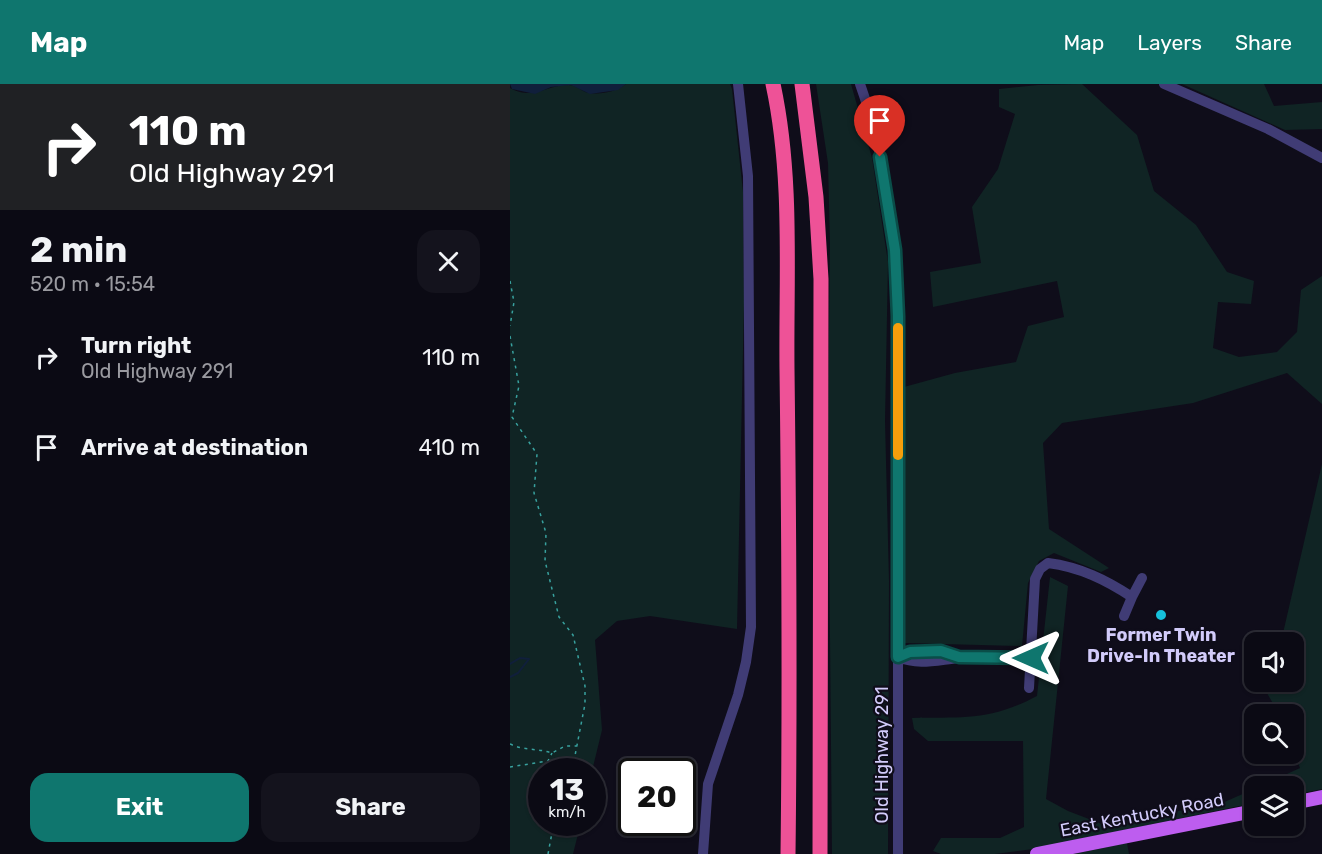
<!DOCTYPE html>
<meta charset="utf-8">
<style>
body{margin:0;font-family:Rubik,sans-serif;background:#14131d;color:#f1f3f6;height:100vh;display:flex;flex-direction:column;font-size:22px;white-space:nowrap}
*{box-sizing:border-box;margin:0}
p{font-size:20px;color:#9a9aa0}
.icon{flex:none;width:33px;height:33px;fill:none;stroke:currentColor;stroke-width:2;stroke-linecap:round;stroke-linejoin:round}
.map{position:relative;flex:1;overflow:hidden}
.sheet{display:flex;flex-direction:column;background:#0b0a14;width:510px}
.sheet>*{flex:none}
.top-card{background:#202124;color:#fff;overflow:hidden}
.fabs{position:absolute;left:734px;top:548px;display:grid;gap:12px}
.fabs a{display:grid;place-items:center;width:60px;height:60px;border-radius:12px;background:#0b0a14;box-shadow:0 2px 4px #0004,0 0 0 2px #2b2b34;font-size:30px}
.speed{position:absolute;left:18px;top:674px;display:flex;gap:12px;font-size:30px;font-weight:700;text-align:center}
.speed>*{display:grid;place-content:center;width:78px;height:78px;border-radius:50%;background:#0b0a14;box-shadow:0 2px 4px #0004,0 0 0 2px #2b2b34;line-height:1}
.speed small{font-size:15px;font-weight:400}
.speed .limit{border:3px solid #111;border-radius:9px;background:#fff;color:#111}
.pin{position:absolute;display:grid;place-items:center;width:51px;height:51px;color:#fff;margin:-62px -26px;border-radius:50% 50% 50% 0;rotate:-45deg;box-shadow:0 0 6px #0007}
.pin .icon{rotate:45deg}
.me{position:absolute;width:66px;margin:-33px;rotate:270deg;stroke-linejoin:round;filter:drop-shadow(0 0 4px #0008)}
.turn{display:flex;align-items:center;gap:21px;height:126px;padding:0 30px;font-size:27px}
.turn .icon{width:78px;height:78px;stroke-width:2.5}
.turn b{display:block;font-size:42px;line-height:51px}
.round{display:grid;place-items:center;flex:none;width:63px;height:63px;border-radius:18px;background:#14131d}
.overview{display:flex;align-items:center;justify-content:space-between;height:102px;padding:0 30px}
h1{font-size:36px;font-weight:700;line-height:45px}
.action{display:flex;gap:12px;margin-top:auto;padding:12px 30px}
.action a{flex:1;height:69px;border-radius:18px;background:#0f766e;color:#fff;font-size:24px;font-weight:700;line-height:69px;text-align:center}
.action a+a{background:#14131d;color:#f1f3f6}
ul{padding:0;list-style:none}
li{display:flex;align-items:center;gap:18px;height:90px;padding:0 30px}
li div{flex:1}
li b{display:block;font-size:22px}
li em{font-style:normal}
header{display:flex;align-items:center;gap:36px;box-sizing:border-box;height:84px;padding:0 30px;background:#0f766e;color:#fff}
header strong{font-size:28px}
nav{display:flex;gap:33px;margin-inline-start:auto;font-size:21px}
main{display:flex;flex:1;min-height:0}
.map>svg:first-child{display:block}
.green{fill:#102424}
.water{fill:#101f3b}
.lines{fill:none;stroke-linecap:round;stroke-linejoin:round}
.stream{stroke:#101f3b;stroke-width:2}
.path{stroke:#38a19e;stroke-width:1.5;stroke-dasharray:3 4.5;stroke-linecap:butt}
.minor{stroke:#403c75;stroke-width:10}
.major{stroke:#bd5def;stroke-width:14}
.highway{stroke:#ee5297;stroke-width:15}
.route-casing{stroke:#0a4d48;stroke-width:15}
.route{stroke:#0f766e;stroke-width:10}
.slow{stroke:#f59e0b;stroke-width:10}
.poi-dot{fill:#16c0db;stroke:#0f0d1a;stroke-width:2}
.labels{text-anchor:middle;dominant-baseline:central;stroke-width:4.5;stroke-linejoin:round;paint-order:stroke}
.poi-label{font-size:18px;font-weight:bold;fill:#d2cbfa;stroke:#0f0d1a}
.street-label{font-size:18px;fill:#d2cbfa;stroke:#0f0d1a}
</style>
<header>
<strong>Map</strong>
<nav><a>Map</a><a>Layers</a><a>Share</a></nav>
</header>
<main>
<section class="sheet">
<div class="top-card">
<div class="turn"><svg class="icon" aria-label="right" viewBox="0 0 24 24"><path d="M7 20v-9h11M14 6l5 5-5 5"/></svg><div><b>110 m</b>Old Highway 291</div></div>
</div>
<div class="overview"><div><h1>2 min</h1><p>520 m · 15:54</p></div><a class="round"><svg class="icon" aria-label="close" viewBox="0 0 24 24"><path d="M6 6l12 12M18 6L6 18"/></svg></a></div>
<ul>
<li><svg class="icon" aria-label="right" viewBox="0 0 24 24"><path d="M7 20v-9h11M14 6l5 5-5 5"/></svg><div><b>Turn right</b><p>Old Highway 291</p></div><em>110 m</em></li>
<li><svg class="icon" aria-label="arrive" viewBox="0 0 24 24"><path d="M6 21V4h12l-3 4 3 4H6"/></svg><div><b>Arrive at destination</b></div><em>410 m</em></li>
</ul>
<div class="action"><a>Exit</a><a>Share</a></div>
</section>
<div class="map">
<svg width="812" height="770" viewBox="0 0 812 770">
<rect width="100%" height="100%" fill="#0f0d1a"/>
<path class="green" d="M116 0H220L222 5 233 108 234 219 227 545 140 532 107 537 85 556 92 646 82 687H32V738H71L63 770H0V4C24 17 35 1 59 1 67 1 73 9 80 9 92 11 107 7 116 0Z
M306 0H341L362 74 378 178 375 337 379 497 378 770H322L318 336 320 159 318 79Z
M572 0 627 51 644 107 686 141 717 188 744 197 741 220 708 218 703 264 729 273 767 268 787 248 791 206 812 192V320L777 289 683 319 552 339 533 359 539 445 599 484 591 488 544 469 529 477 518 499 512 562 394 559V303L445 289 506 278 518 242 554 233 547 197 423 223 420 188 471 179 462 123 488 85 505 30 489 23V5L528 1Z
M672 0H754L764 22 812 18V45L775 46Z
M812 380V705L783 711V702H751L790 684 783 665V630H769L750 597H783V558H771Z
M540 493 558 502 536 715 558 727 592 740 710 720 744 705V719L523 765 485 770H431L423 767 431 754H490L514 743 513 657H418L404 645 402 634C453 633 480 637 527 612Z
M617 759 619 770H564Z"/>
<path class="water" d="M0 0H116L108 6 80 10 61 1 41 3 25 10 2 5Z"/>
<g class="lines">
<path class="stream" d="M0 580 10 574 19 575 8 589 0 593"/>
<path class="path" d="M0 197 4 218 0 242
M0 252 9 302 2 333 27 370 24 409 36 449 35 477 49 533 63 551 75 602V620L62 687
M0 660C15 667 27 664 42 669L55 662H67
M0 683 38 677 42 669
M38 770 44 738"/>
<path class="minor" d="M350 0C377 75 384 153 388 233V770
M654 0 758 45 812 74
M614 532 622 513
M388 573C409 582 427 576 449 574 471 571 498 574 521 574
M388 573C409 564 428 566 449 573
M519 604 525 495 530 485 538 479C570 483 596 496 622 513L632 494
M193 770 198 700 228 611 236 578 241 543 238 92 228 0"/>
<path class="major" d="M783 719 812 713
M527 770 744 727"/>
<path class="highway" d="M263 0C283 93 276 190 277 285 279 447 280 608 278 770
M292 0 306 113 311 195 310 770"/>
</g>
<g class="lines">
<g class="route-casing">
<path id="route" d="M370 73 385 166 388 232V573L400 568 431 567 449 573 521 574"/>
</g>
<use href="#route" class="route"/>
<path class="slow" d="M388 244V371"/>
</g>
<circle class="poi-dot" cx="651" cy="531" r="6"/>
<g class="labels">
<g class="poi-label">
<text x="651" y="551">Former Twin<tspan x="651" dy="21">Drive-In Theater</tspan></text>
</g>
<g class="street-label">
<text transform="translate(372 671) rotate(-90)">Old Highway 291</text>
<text transform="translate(632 731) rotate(-11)">East Kentucky Road</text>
</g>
</g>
</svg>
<div class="fabs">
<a><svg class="icon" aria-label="sound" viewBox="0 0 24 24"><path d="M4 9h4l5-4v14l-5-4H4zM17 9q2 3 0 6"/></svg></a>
<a><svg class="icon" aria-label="search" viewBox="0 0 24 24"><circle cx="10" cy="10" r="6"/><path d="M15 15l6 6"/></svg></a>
<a><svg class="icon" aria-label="layers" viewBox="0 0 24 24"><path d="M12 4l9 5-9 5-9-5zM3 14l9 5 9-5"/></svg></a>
</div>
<div class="speed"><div>13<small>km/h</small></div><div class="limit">20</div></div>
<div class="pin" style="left:370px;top:73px;background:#d93025"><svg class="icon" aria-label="arrive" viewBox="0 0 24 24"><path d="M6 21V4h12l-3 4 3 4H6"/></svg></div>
<svg class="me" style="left:521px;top:574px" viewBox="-20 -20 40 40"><path d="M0-17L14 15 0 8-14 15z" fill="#0f766e" stroke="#fff" stroke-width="4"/></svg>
</div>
</main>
